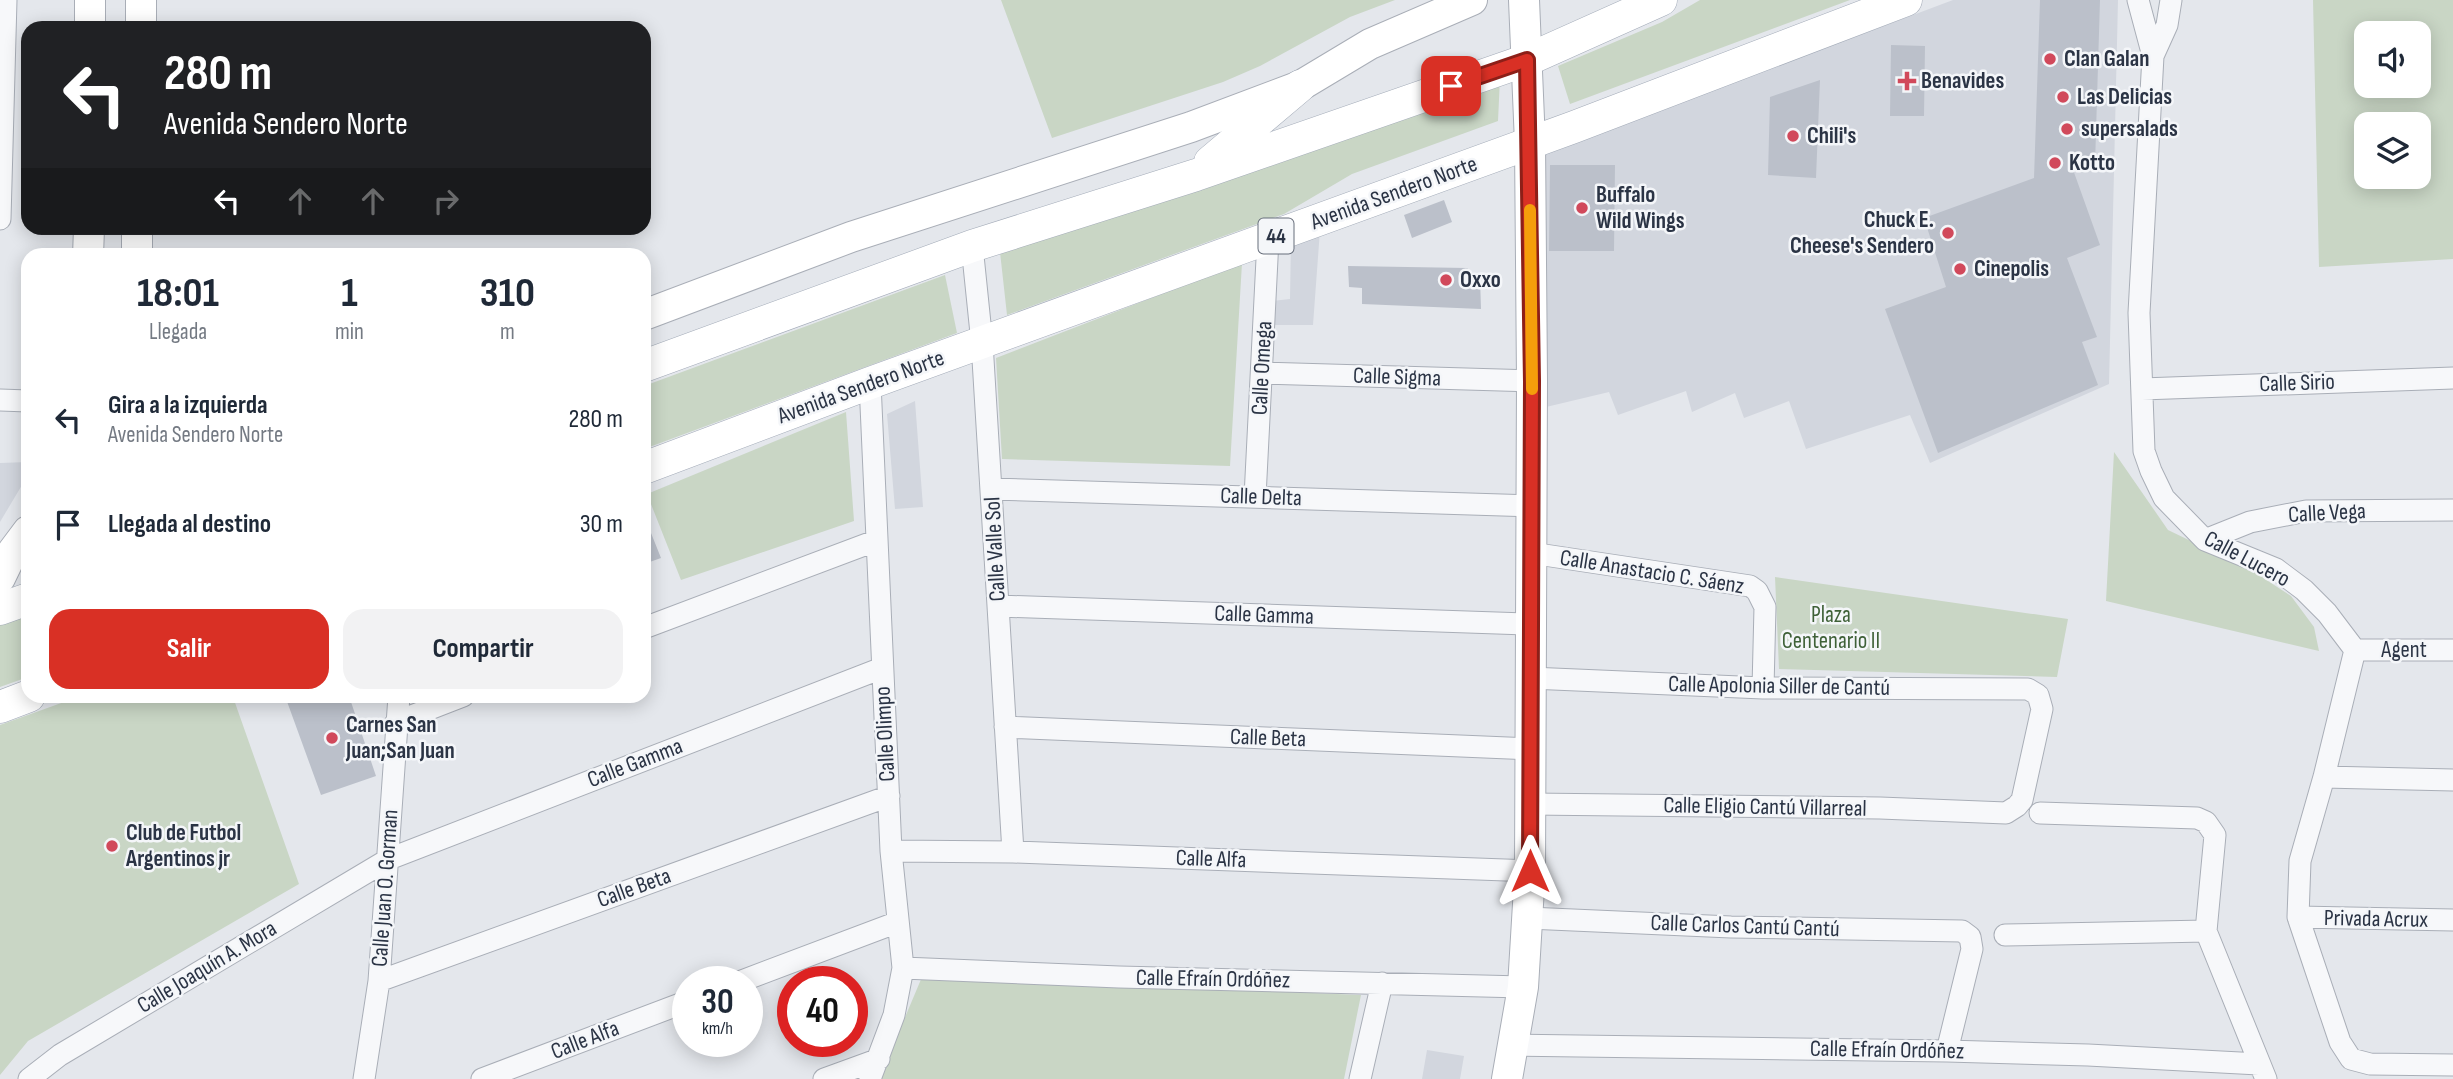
<!DOCTYPE html>
<html lang="es">
<meta charset="utf-8">
<style>
body{margin:0;font-family:"Sofia Sans Condensed",sans-serif;background:#f2f2f3;color:#1f2937;height:100vh;display:flex;flex-direction:column;font-size:26px;white-space:nowrap}
*{box-sizing:border-box;margin:0}
p{font-size:23px;color:#747a83}
.icon{flex:none;width:38px;height:38px;fill:none;stroke:currentColor;stroke-width:2;stroke-linecap:round;stroke-linejoin:round}
.map{position:relative;flex:1;overflow:hidden}
.side{position:absolute;left:21px;top:248px;width:630px;height:455px;display:flex;flex-direction:column;background:#fff;border-radius:21px;box-shadow:0 4px 18px #0003}
.side>*{flex:none}
.guide{position:absolute;left:21px;top:21px;width:630px;height:214px;border-radius:21px;box-shadow:0 4px 18px #0003;background:#202124;color:#fff;overflow:hidden}
.fabs{position:absolute;left:2354px;top:21px;display:grid;gap:14px}
.fabs a{display:grid;place-items:center;width:77px;height:77px;border-radius:14px;background:#fff;box-shadow:0 4px 18px #0003;font-size:35px}
.speed{position:absolute;left:672px;top:966px;display:flex;gap:14px;font-size:35px;font-weight:700;text-align:center}
.speed>*{display:grid;place-content:center;width:91px;height:91px;border-radius:50%;background:#fff;box-shadow:0 4px 18px #0003;line-height:1}
.speed small{font-size:18px;font-weight:400}
.speed .limit{border:10px solid #d22;background:#fff;color:#111}
.pin{position:absolute;display:grid;place-items:center;width:60px;height:60px;color:#fff;margin:-30px;border-radius:14px;box-shadow:0 4px 10px #0006}
.me{position:absolute;width:77px;margin:-38px;rotate:0deg;stroke-linejoin:round;filter:drop-shadow(0 0 5px #0008)}
.turn{display:flex;align-items:center;gap:24px;height:147px;padding:0 28px;font-size:32px}
.turn .icon{width:91px;height:91px;stroke-width:2.5}
.turn b{display:block;font-size:49px;line-height:60px}
.lanes{display:flex;align-items:center;height:66px;padding:0 28px;background:#0003;justify-content:center;gap:35px;direction:ltr}
.lanes .off{opacity:.35}
.eta{display:flex;justify-content:space-evenly;align-items:center;height:119px;text-align:center}
.eta b{font-size:42px;font-weight:700;line-height:49px}
.action{display:flex;gap:14px;margin-top:auto;padding:14px 28px}
.action a{flex:1;height:80px;border-radius:21px;background:#d93025;color:#fff;font-size:28px;font-weight:700;line-height:80px;text-align:center}
.action a+a{background:#f2f2f3;color:#1f2937}
ul{padding:0;list-style:none}
li{display:flex;align-items:center;gap:21px;height:105px;padding:0 28px}
li div{flex:1}
li b{display:block;font-size:26px}
li em{font-style:normal}
.map>svg:first-child{display:block}
.built{fill:#d2d6de}
.green{fill:#c9d6c5;fill-rule:evenodd}
.building{fill:#bbc0ca}
.lines{fill:none;stroke-linecap:round;stroke-linejoin:round}
.street-casing{stroke:#a9aeb7;stroke-width:23}
.secondary-casing{stroke:#a9aeb7;stroke-width:32}
.primary-casing{stroke:#a3abb8;stroke-width:33}
.street{stroke:#f7f8fa;stroke-width:21}
.secondary{stroke:#fff;stroke-width:30}
.primary{stroke:#fff;stroke-width:32}
.route-casing{stroke:#8d1f18;stroke-width:18}
.route{stroke:#d93025;stroke-width:12}
.slow{stroke:#f59e0b;stroke-width:12}
.poi-dot{fill:#d1495b;stroke:#f4f6f9;stroke-width:2.5}
.labels{text-anchor:middle;dominant-baseline:central;stroke-width:5;stroke-linejoin:round;paint-order:stroke}
.shield{fill:#f4f6f9;stroke:#676e7b;stroke-width:2}
.shield-label{font-size:21px;font-weight:bold;fill:#2b3445}
.poi-label{font-size:23px;font-weight:bold;fill:#2b3445;stroke:#f4f6f9;text-anchor:start}
.street-label{font-size:23px;fill:#2b3445;stroke:#f4f6f9}
.park-label{font-size:23px;fill:#3f6138;stroke:#f4f6f9}
</style>
<div class="map">
<svg width="2453" height="1079" viewBox="0 0 2453 1079">
<rect width="100%" height="100%" fill="#e4e7ec"/>
<path class="built" d="M1953 0H2118L2109 384 1930 463 1910 415 1806 449 1789 401 1744 418 1735 393 1692 412 1686 391 1618 415 1609 392 1546 407V145L1820 50Z
M1320 230 1313 325H1271L1272 301 1290 299 1291 241Z
M915 401 923 507 895 509 887 414Z
M28 462V475L0 522V463Z
M1427 1050 1464 1056 1460 1079H1422Z"/>
<path class="green" d="M1001 0H1395L1350 17 1260 66 1223 82 1052 138Z
M1700 0H1850L1570 104 1558 66 1662 22Z
M2313 0H2453V259L2319 267ZM2366 33H2418V86H2366ZM2366 124H2418V177H2366Z
M1500 78 1498 121 1352 174 1284 214 1007 315 1000 252Z
M1242 263 1230 466 1002 459 996 358Z
M945 275 957 333 644 449V386Z
M846 412 854 521 681 580 647 494Z
M2114 452 2168 530 2251 570 2291 596 2314 627 2319 651 2106 601Z
M1775 577 2068 619 2057 677 1779 669Z
M28 613V677L0 687V623Z
M78 697H233L299 884 28 1041 0 1075V725Z
M922 977 1361 995 1344 1079H879Z"/>
<path class="building" d="M2040 0H2100L2095 165 2071 164 2100 245 2067 258 2097 337 2082 342 2098 385 1938 453 1885 309 1946 287 1924 218 2034 178Z
M1891 45 1925 46 1924 116H1890Z
M1820 80 1816 178 1768 175 1770 97Z
M1550 165H1615L1614 251H1549Z
M1444 200 1452 222 1412 238 1404 215Z
M1348 266 1467 268 1480 278 1481 309 1362 304V288L1349 287Z
M647 523 661 558 644 564V524Z
M285 696H349L376 776 321 795Z"/>
<g class="lines">
<g class="street-casing">
<path id="street" d="M2138 0 2153 56
M2171 0 2167 25 2153 56 2139 313 2144 451 2151 471 2164 498 2205 540 2276 569 2304 590 2327 613 2355 650
M0 219 6 0
M972 246 982 343 1013 852
M1262 373 1532 381
M870 383 891 851 903 968 894 1015 870 1079
M2142 389 2453 378
M0 400 28 401
M991 489 1531 506
M1255 497 1268 239
M2205 540 2250 522 2306 511 2453 510
M1531 553 1750 586 1757 591 1765 607 1763 688
M998 606 1529 624
M644 628 875 541
M2355 650 2324 777 2300 861 2298 917 2340 1042 2351 1059 2370 1064 2453 1065
M2355 650H2453
M1530 678 1763 688 2028 689 2038 695 2042 709 2022 800 2017 806 2006 813 1880 808 1530 804
M396 722 463 696
M1005 727 1530 749
M2324 777 2453 780
M2040 813 2197 818 2206 822 2215 835 2206 931 2266 1079
M891 851 1013 852 1530 871
M2298 917 2453 920
M1528 918 1731 927 1962 931 1970 937 1972 949 1947 1051
M2005 935 2206 931
M903 968 1119 977 1523 987
M379 981 889 796
M739 982 898 922
M1514 1045 1947 1051 2088 1055 2259 1064
M29 1079 60 1055 389 859 882 668
M364 1079 379 981 399 696
M482 1079 688 1001
M824 1079 879 1059
M1360 1079 1382 983"/>
</g>
<g class="secondary-casing">
<path id="secondary" d="M90 28V0
M141 28V0
M88 256 89 228
M137 256V228
M644 315 851 237 1191 127 1300 86 1370 44 1472 0
M0 578 13 551 28 531
M1507 1079 1523 987 1530 871 1532 381 1530 143 1524 0"/>
</g>
<g class="primary-casing">
<path id="primary" d="M1210 162 1300 86
M644 366 972 246 1196 175 1527 60 1661 0
M644 468 870 383 1574 127 1906 0
M0 609 28 599
M0 707 29 696"/>
</g>
<use href="#street" class="street"/>
<use href="#secondary" class="secondary"/>
<use href="#primary" class="primary"/>
</g>
<g class="lines">
<g class="route-casing">
<path id="route" d="M1451 86 1527 60 1532 381 1530 871"/>
</g>
<use href="#route" class="route"/>
<path class="slow" d="M1530 210 1532 389"/>
</g>
<g class="poi-dot">
<circle cx="2050" cy="59" r="7"/>
<path d="M1903.5 70.5h7v7h7v7h-7v7h-7v-7h-7v-7h7z"/>
<circle cx="2063" cy="97" r="7"/>
<circle cx="2067" cy="129" r="7"/>
<circle cx="1793" cy="136" r="7"/>
<circle cx="2055" cy="163" r="7"/>
<circle cx="1582" cy="208" r="7"/>
<circle cx="1948" cy="233" r="7"/>
<circle cx="1960" cy="269" r="7"/>
<circle cx="1446" cy="280" r="7"/>
<circle cx="332" cy="738" r="7"/>
<circle cx="112" cy="846" r="7"/>
</g>
<g class="labels">
<rect class="shield" x="1258.5" y="218.5" width="35" height="35" rx="5"/>
<g class="shield-label">
<text x="1276" y="236">44</text>
</g>
<g class="poi-label">
<text x="2064" y="59">Clan Galan</text>
<text x="1921" y="81">Benavides</text>
<text x="2077" y="97">Las Delicias</text>
<text x="2081" y="129">supersalads</text>
<text x="1807" y="136">Chili's</text>
<text x="2069" y="163">Kotto</text>
<text x="1596" y="195">Buffalo<tspan x="1596" dy="26">Wild Wings</tspan></text>
<text x="1934" y="220" text-anchor="end">Chuck E.<tspan x="1934" dy="26">Cheese's Sendero</tspan></text>
<text x="1974" y="269">Cinepolis</text>
<text x="1460" y="280">Oxxo</text>
<text x="346" y="725">Carnes San<tspan x="346" dy="26">Juan;San Juan</tspan></text>
<text x="126" y="833">Club de Futbol<tspan x="126" dy="26">Argentinos jr</tspan></text>
</g>
<g class="street-label">
<text transform="translate(1394 193) rotate(-20)">Avenida Sendero Norte</text>
<text transform="translate(1262 368) rotate(-87)">Calle Omega</text>
<text transform="translate(1397 377) rotate(2)">Calle Sigma</text>
<text transform="translate(2297 383) rotate(-2)">Calle Sirio</text>
<text transform="translate(861 387) rotate(-20)">Avenida Sendero Norte</text>
<text transform="translate(1261 497) rotate(2)">Calle Delta</text>
<text transform="translate(2327 513) rotate(-3)">Calle Vega</text>
<text transform="translate(995 549) rotate(-93)">Calle Valle Sol</text>
<text transform="translate(2247 559) rotate(28)">Calle Lucero</text>
<text transform="translate(1652 572) rotate(9)">Calle Anastacio C. Sáenz</text>
<text transform="translate(1264 615) rotate(2)">Calle Gamma</text>
<text x="2404" y="650">Agent</text>
<text transform="translate(1779 686) rotate(1)">Calle Apolonia Siller de Cantú</text>
<text transform="translate(885 734) rotate(-93)">Calle Olimpo</text>
<text transform="translate(1268 738) rotate(2)">Calle Beta</text>
<text transform="translate(635 763) rotate(-21)">Calle Gamma</text>
<text transform="translate(1765 807) rotate(1)">Calle Eligio Cantú Villarreal</text>
<text transform="translate(1211 859) rotate(2)">Calle Alfa</text>
<text transform="translate(385 888) rotate(-86)">Calle Juan O. Gorman</text>
<text transform="translate(634 888) rotate(-20)">Calle Beta</text>
<text transform="translate(2376 919) rotate(1)">Privada Acrux</text>
<text transform="translate(1745 926) rotate(2)">Calle Carlos Cantú Cantú</text>
<text transform="translate(207 967) rotate(-31)">Calle Joaquín A. Mora</text>
<text transform="translate(1213 979) rotate(1)">Calle Efraín Ordóñez</text>
<text transform="translate(585 1040) rotate(-21)">Calle Alfa</text>
<text transform="translate(1887 1050) rotate(1)">Calle Efraín Ordóñez</text>
</g>
<g class="park-label">
<text x="1831" y="615">Plaza<tspan x="1831" dy="26">Centenario II</tspan></text>
</g>
</g>
</svg>
<div class="fabs">
<a><svg class="icon" aria-label="sound" viewBox="0 0 24 24"><path d="M4 9h4l5-4v14l-5-4H4zM17 9q2 3 0 6"/></svg></a>
<a><svg class="icon" aria-label="layers" viewBox="0 0 24 24"><path d="M12 4l9 5-9 5-9-5zM3 14l9 5 9-5"/></svg></a>
</div>
<div class="speed"><div>30<small>km/h</small></div><div class="limit">40</div></div>
<div class="pin" style="left:1451px;top:86px;background:#d93025"><svg class="icon" aria-label="arrive" viewBox="0 0 24 24"><path d="M6 21V4h12l-3 4 3 4H6"/></svg></div>
<svg class="me" style="left:1530px;top:871px" viewBox="-20 -20 40 40"><path d="M0-17L14 15 0 8-14 15z" fill="#d93025" stroke="#fff" stroke-width="4"/></svg>
<div class="guide">
<div class="turn"><svg class="icon" aria-label="left" viewBox="0 0 24 24"><path d="M17 20v-9H6M10 6l-5 5 5 5"/></svg><div><b>280 m</b>Avenida Sendero Norte</div></div>
<div class="lanes"><svg class="icon" aria-label="left" viewBox="0 0 24 24"><path d="M17 20v-9H6M10 6l-5 5 5 5"/></svg><svg class="icon off" aria-label="ahead" viewBox="0 0 24 24"><path d="M12 20V5M6 11l6-6 6 6"/></svg><svg class="icon off" aria-label="ahead" viewBox="0 0 24 24"><path d="M12 20V5M6 11l6-6 6 6"/></svg><svg class="icon off" aria-label="right" viewBox="0 0 24 24"><path d="M7 20v-9h11M14 6l5 5-5 5"/></svg></div>
</div>
<section class="side">
<div class="eta">
<div><b>18:01</b><p>Llegada</p></div>
<div><b>1</b><p>min</p></div>
<div><b>310</b><p>m</p></div>
</div>
<ul>
<li><svg class="icon" aria-label="left" viewBox="0 0 24 24"><path d="M17 20v-9H6M10 6l-5 5 5 5"/></svg><div><b>Gira a la izquierda</b><p>Avenida Sendero Norte</p></div><em>280 m</em></li>
<li><svg class="icon" aria-label="arrive" viewBox="0 0 24 24"><path d="M6 21V4h12l-3 4 3 4H6"/></svg><div><b>Llegada al destino</b></div><em>30 m</em></li>
</ul>
<div class="action"><a>Salir</a><a>Compartir</a></div>
</section>
</div>
